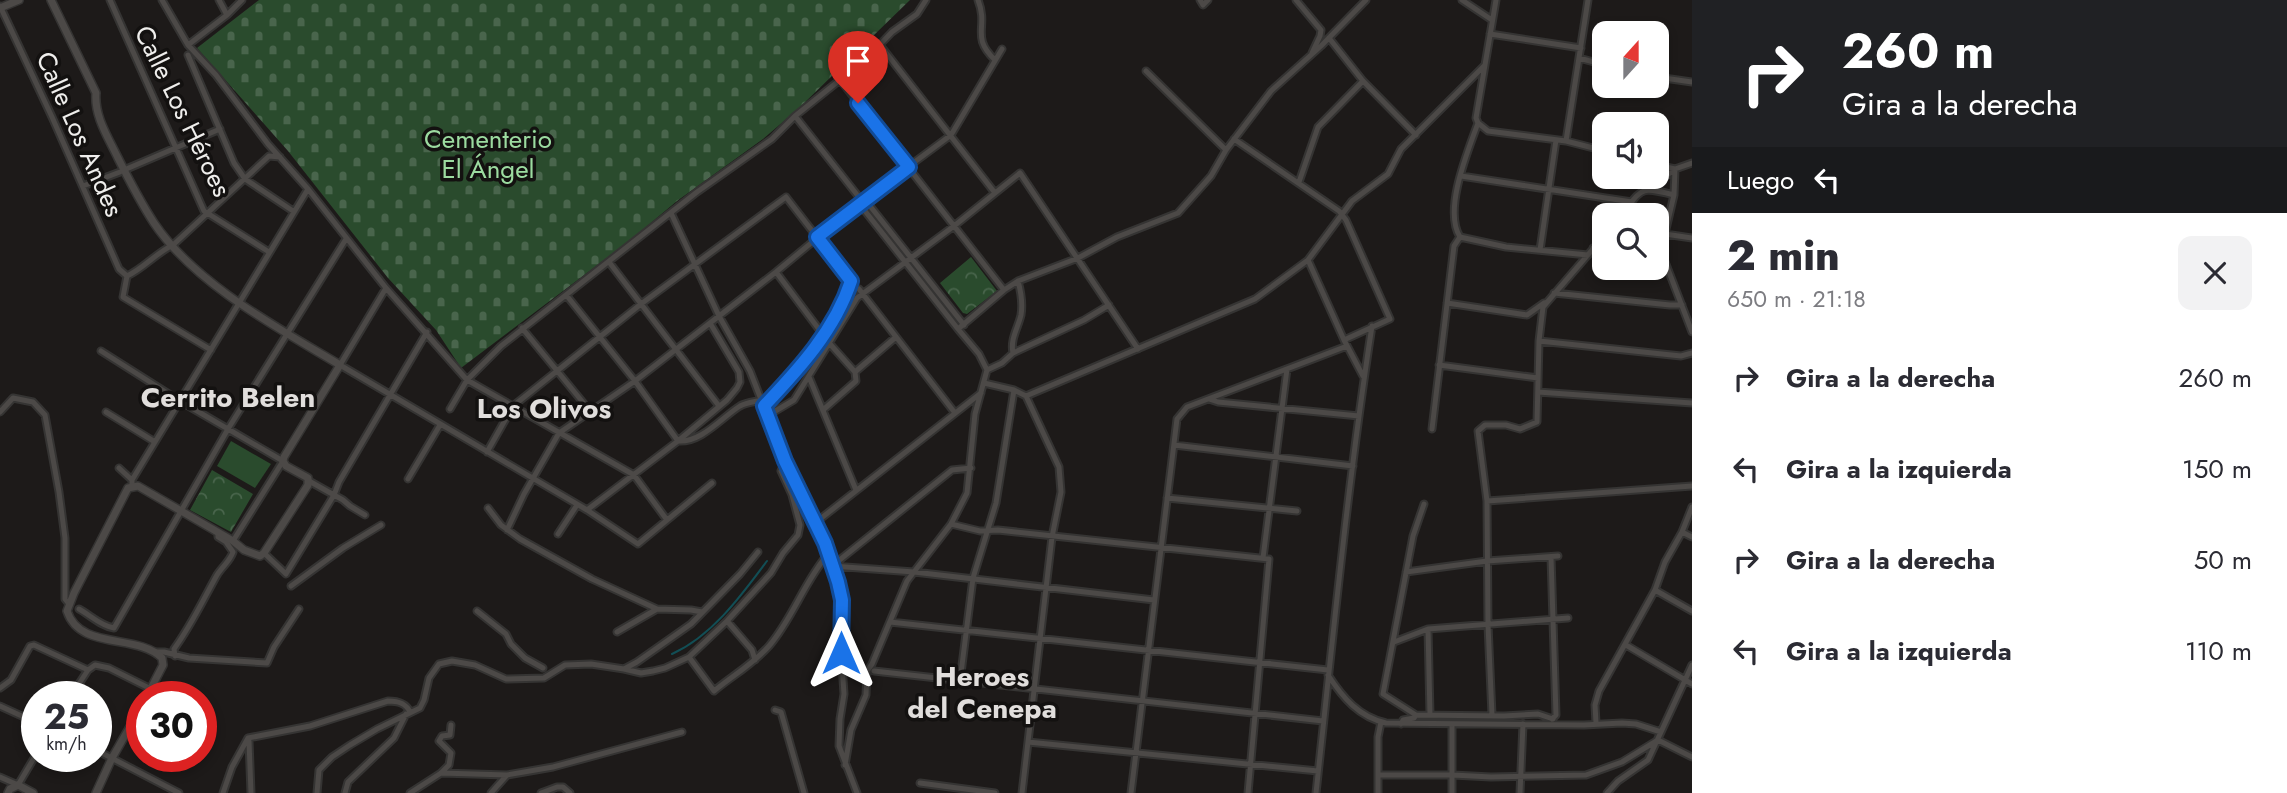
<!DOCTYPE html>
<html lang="es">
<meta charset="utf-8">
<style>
body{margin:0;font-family:Jost,sans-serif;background:#f2f2f3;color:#2b2b33;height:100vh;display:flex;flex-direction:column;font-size:26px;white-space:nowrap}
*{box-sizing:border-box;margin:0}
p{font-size:23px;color:#7c7c81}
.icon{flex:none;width:38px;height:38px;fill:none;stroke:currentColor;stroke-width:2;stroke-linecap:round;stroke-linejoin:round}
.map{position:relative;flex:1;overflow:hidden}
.panel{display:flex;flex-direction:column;background:#fff;width:595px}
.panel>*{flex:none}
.banner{background:#202124;color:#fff;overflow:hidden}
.needle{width:46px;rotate:21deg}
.controls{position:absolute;left:1592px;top:21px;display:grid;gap:14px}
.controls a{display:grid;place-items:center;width:77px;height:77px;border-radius:14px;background:#fff;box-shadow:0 4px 10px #0003;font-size:35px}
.speed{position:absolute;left:21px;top:681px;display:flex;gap:14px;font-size:35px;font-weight:700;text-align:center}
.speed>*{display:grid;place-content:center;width:91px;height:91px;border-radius:50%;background:#fff;box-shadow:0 4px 10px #0003;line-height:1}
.speed small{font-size:18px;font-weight:400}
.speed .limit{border:10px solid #d22;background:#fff;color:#111}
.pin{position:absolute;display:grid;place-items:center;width:60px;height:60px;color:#fff;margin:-72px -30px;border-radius:50% 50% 50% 0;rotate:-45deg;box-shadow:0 0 7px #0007}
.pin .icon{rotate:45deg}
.me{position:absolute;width:77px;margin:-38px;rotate:0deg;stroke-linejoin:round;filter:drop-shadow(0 0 5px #0008)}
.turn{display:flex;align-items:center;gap:24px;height:147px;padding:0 35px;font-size:32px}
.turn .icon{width:91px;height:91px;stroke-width:2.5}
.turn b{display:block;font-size:49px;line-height:60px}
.then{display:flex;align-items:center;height:66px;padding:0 35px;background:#0003;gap:14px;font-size:26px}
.round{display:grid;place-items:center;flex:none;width:74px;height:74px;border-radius:14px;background:#f2f2f3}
.headline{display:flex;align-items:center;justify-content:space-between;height:119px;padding:0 35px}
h1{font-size:42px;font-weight:800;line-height:52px}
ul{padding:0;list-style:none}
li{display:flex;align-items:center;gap:21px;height:91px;padding:0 35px}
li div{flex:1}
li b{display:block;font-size:26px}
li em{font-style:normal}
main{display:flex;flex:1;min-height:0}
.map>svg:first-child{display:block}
.cemetery{fill:url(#cemetery-stones)}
.park{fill:url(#park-crowns)}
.garden{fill:#2a4b2d}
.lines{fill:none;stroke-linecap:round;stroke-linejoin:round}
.stream{stroke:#124e55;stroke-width:2}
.minor-casing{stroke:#353433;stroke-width:9}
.tertiary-casing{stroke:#353433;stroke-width:10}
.minor{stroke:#4c4947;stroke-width:5}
.tertiary{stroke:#4c4947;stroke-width:7}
.route-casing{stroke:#114b97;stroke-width:18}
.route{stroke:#1a73e8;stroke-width:12}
.labels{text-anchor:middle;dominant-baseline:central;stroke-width:7;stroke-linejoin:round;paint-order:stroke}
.street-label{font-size:26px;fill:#efeeec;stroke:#131110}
.park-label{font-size:26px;fill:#9cdba0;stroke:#131110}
.neighbourhood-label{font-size:28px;font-weight:bold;fill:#e1dedc;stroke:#131110}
</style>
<main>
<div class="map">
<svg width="1692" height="793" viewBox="0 0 1692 793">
<defs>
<pattern id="cemetery-stones" width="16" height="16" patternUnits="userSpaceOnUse" patternTransform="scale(1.75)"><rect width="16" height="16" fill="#2a4b2d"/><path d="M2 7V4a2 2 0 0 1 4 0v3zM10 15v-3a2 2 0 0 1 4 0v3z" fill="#49654c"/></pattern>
<pattern id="park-crowns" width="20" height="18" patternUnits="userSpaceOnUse" patternTransform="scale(1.75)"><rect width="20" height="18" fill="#2a4b2d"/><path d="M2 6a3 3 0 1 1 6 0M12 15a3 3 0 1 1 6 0" fill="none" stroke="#49654c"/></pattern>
</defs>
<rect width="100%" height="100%" fill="#1d1a19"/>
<path class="cemetery" d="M259 0H910L798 109 763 139 677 201 628 242 461 368 436 330 388 278 288 151 197 48Z"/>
<path class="park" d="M971 257 997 291 967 314 963 313 940 283Z
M212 470 253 494 231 532 190 510Z"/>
<path class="garden" d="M231 441 271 464 255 488 217 466Z"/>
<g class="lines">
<path class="stream" d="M672 654C712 636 741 596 767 561"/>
<g class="minor-casing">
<path id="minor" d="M110 0 204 211 269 252
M162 0 188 45 216 75 268 144 308 189 386 288 340 365 587 510 638 544 712 483
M219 0 227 15
M978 0C989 28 970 36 995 60
M1200 0 1203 5 1208 0
M1296 0 1321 30 1320 36 1312 53
M1462 0 1492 20
M1496 0 1476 118 1478 123 1488 131 1566 141 1605 151
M0 6 52 117 119 269 127 276
M1490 34 1581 48
M1329 38 1363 81 1416 135
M188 45 227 15 242 0
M880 45 995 193
M188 55 234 163 245 179 293 211
M1579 58 1605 65
M1146 71 1226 150
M1657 77 1692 82
M841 81 1004 290
M795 116 862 201 865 211 958 329 979 354 987 370 975 414 967 493 951 524 907 581 872 664 867 671 866 695 851 730 845 765
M1478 123C1468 151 1443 210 1460 237L1506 247 1588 255
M1234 139 1339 211 1346 220 1390 319 1344 340
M1566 141 1588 0
M1657 165 1675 169 1674 195 1663 242 1664 259 1692 332
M124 170 220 129
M1461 176 1632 202
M1299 182 1318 127 1363 81
M83 186 120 172
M1650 188 1675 169 1692 163
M862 201 870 206 964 325
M671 213 719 316 750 371 785 461 825 543 838 582 842 600 840 635 844 694 840 719 839 746 857 793
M1621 215C1643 188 1639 186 1674 195
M1665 234 1692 238
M1593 248 1605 249
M1540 250 1556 140
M1308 260 1344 340 1363 376
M609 262 719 406
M776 272 830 344 855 372 896 337
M386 288 467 380 634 475 667 520
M859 289 955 413
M1554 293 1670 305H1682
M567 296 635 381 678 441
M1447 303 1527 315 1544 303
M522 328 590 411
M958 329 1004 290 1018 281 1078 258 1117 237 1178 213 1211 176 1226 150 1271 91 1321 46 1366 0
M1539 341 1681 356 1692 353
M211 350 123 297 127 276C144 268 156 253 173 245L269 156 280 157
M101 351 180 401 283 461 233 541
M1013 353C1010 339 1018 328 1021 315 1023 303 1021 292 1018 281
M1439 365 1538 378
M987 370 1002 363 1013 353 1084 320 1109 305
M809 377 856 490
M984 383 1014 390 1026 396 1059 467 1061 492 1052 537 1022 793
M1538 392 1692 403
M1026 396 1255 299 1308 260 1352 201 1388 174 1401 149 1484 66
M1209 399 1218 402 1359 416
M450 409 467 380 501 346 697 192 772 139 795 116 866 59 892 32 917 14 926 0
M823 410 856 381 855 372
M0 412 13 398 33 402 45 415 59 492 65 538V599L69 604
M106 412 155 442
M767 416 794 400 857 298 954 226 1020 173 1138 349
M1432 429 1454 246 1460 237
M678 441C701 443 721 418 740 406 747 402 754 402 762 400
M1174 445 1353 466
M487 452 513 406 641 304 786 197 851 281C835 330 799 369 764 406
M119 468 132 480
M408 479 440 425
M309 481 343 500 350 506 365 515
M132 486V480L308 189
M1167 498 1297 511
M1487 501 1692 486
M1424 504 1413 536 1383 694 1416 715 1504 716 1538 714 1553 719
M488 508 501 525 520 539 592 579 657 609 691 610 702 612
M587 510 678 441 727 400 737 388 740 382 739 372 710 323
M815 523 981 393
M951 524 980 531 998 530 1269 559 1248 793
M507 530 524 494 559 433 635 381 776 272 862 201 951 135 1002 49
M1682 532 1692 537
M558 534 577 505
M264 553 286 574 334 495 339 482 427 332
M1551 557 1556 715 1552 719
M1263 558 1287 369
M832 566 914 572 1154 600
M832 566 952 470 971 468
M1406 572 1487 561 1558 556
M291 586 343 548 381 525
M1655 590 1692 611
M79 609C90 615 101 626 114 628L228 429 346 239
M477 611 506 634 511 644 525 658 543 668
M727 621 752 650 755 660
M890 622 1328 670
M1428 629 1430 715
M617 632 657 609
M1394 642 1428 629 1568 618
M1626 645 1692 684
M156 652H164L189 658 267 663 274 647 299 609
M175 656 174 649C191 626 203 600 217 575 222 567 230 561 233 552L226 542 218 537V533
M689 657 714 691C732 676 753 664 769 646 793 618 804 582 828 554
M624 669 641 673 653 671 665 668 689 657 727 621 771 573 783 553 798 535 800 525 792 495 781 471 785 461
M874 671 1323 721
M1328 675C1343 698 1359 717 1386 723L1584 725 1622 723 1636 724 1661 732
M960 681 973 578 996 503 1014 390
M0 688 11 680 30 646 34 645 88 670
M71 696 88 670 95 665 109 668 151 689
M0 706 37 723
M775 710 781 712 804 793
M1492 715 1488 625 1487 501 1478 431 1485 425H1506L1520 429 1537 422 1539 341 1543 307 1605 235
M1596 723 1595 705 1599 691 1655 590 1665 562 1682 532 1692 507
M1401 724 1403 720 1414 718 1416 715
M1452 724V793
M248 738 310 726 388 701C398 701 406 703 410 712
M1658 740 1692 757
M249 741 251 793
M1028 742 1318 771
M96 750 179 793
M441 773 507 775
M1379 775H1453L1491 777 1586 775 1622 762 1658 740
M0 777 18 785 37 753
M920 783 995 793
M223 793 232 767 248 738
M317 793 319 770 332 757 350 745 377 729 420 708 424 700 429 678 439 664 452 661 475 665 506 679 544 678 565 665 591 664 624 669 637 662 691 624 740 574 758 552
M345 793 348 782 394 738 406 714
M410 793 441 773 449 765 451 753 439 741 442 736 450 735 451 725
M491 793 507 775 553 767 682 732
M541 793 557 787H563L570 793
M1131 793 1177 419 1187 407 1347 346
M1316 793C1333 637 1348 481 1372 326
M1378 793V737L1381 722
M1520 793 1523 724
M1607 793 1618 781 1648 760 1692 665"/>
</g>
<g class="tertiary-casing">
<path id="tertiary" d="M51 0 96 93C94 116 108 137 118 158 129 180 141 203 154 223 195 284 278 328 340 365L284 457 283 461 286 466 308 478V485L264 553 260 556 244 550 233 541 138 486 128 488 74 593 67 611C80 651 137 633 162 658L163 665 147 696
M0 8 19 0
M18 785 33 793
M8 793 10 789 18 785
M96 793 112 758 142 706"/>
</g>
<use href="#minor" class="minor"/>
<use href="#tertiary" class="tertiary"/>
</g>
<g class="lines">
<g class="route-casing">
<path id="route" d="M841 653 842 600 838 582 825 543 785 461 764 406C799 369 835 330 851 281L817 237 909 167 858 103"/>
</g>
<use href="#route" class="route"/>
</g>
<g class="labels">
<g class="street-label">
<text transform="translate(183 111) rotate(64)">Calle Los Héroes</text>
<text transform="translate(80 134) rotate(66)">Calle Los Andes</text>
</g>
<g class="park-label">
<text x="488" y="139">Cementerio<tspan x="488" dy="30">El Ángel</tspan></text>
</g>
<g class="neighbourhood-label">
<text x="228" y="397">Cerrito Belen</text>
<text x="544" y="408">Los Olivos</text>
<text x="982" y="676">Heroes<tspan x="982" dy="32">del Cenepa</tspan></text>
</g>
</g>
</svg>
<div class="controls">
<a><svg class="needle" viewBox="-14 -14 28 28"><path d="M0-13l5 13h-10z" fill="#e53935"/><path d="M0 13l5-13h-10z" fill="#7c7c81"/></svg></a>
<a><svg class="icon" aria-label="sound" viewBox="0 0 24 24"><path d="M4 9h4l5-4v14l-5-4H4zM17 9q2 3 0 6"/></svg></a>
<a><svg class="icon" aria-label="search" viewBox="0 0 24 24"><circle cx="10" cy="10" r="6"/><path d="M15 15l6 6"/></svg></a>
</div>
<div class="speed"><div>25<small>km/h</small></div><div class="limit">30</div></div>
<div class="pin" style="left:858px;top:103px;background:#d93025"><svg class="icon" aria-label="arrive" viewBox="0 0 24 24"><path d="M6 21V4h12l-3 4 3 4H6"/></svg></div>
<svg class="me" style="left:841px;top:653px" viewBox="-20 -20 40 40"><path d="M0-17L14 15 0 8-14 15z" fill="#1a73e8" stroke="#fff" stroke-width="4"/></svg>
</div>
<section class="panel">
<div class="banner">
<div class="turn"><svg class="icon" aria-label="right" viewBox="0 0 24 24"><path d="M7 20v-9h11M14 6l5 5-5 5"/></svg><div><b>260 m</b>Gira a la derecha</div></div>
<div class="then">Luego<svg class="icon" aria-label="left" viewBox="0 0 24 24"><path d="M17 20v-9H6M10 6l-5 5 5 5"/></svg></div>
</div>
<div class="headline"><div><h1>2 min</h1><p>650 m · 21:18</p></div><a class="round"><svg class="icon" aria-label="close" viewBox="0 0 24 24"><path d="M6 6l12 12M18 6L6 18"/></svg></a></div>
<ul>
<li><svg class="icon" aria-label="right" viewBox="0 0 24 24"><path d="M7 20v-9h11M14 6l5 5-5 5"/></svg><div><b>Gira a la derecha</b></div><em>260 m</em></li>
<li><svg class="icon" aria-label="left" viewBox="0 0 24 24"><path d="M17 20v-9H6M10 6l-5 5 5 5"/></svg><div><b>Gira a la izquierda</b></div><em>150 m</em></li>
<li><svg class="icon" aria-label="right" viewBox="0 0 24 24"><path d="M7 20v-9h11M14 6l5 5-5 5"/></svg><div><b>Gira a la derecha</b></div><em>50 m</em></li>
<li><svg class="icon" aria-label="left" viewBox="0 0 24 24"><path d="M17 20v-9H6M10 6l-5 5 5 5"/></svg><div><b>Gira a la izquierda</b></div><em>110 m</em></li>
</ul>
</section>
</main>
